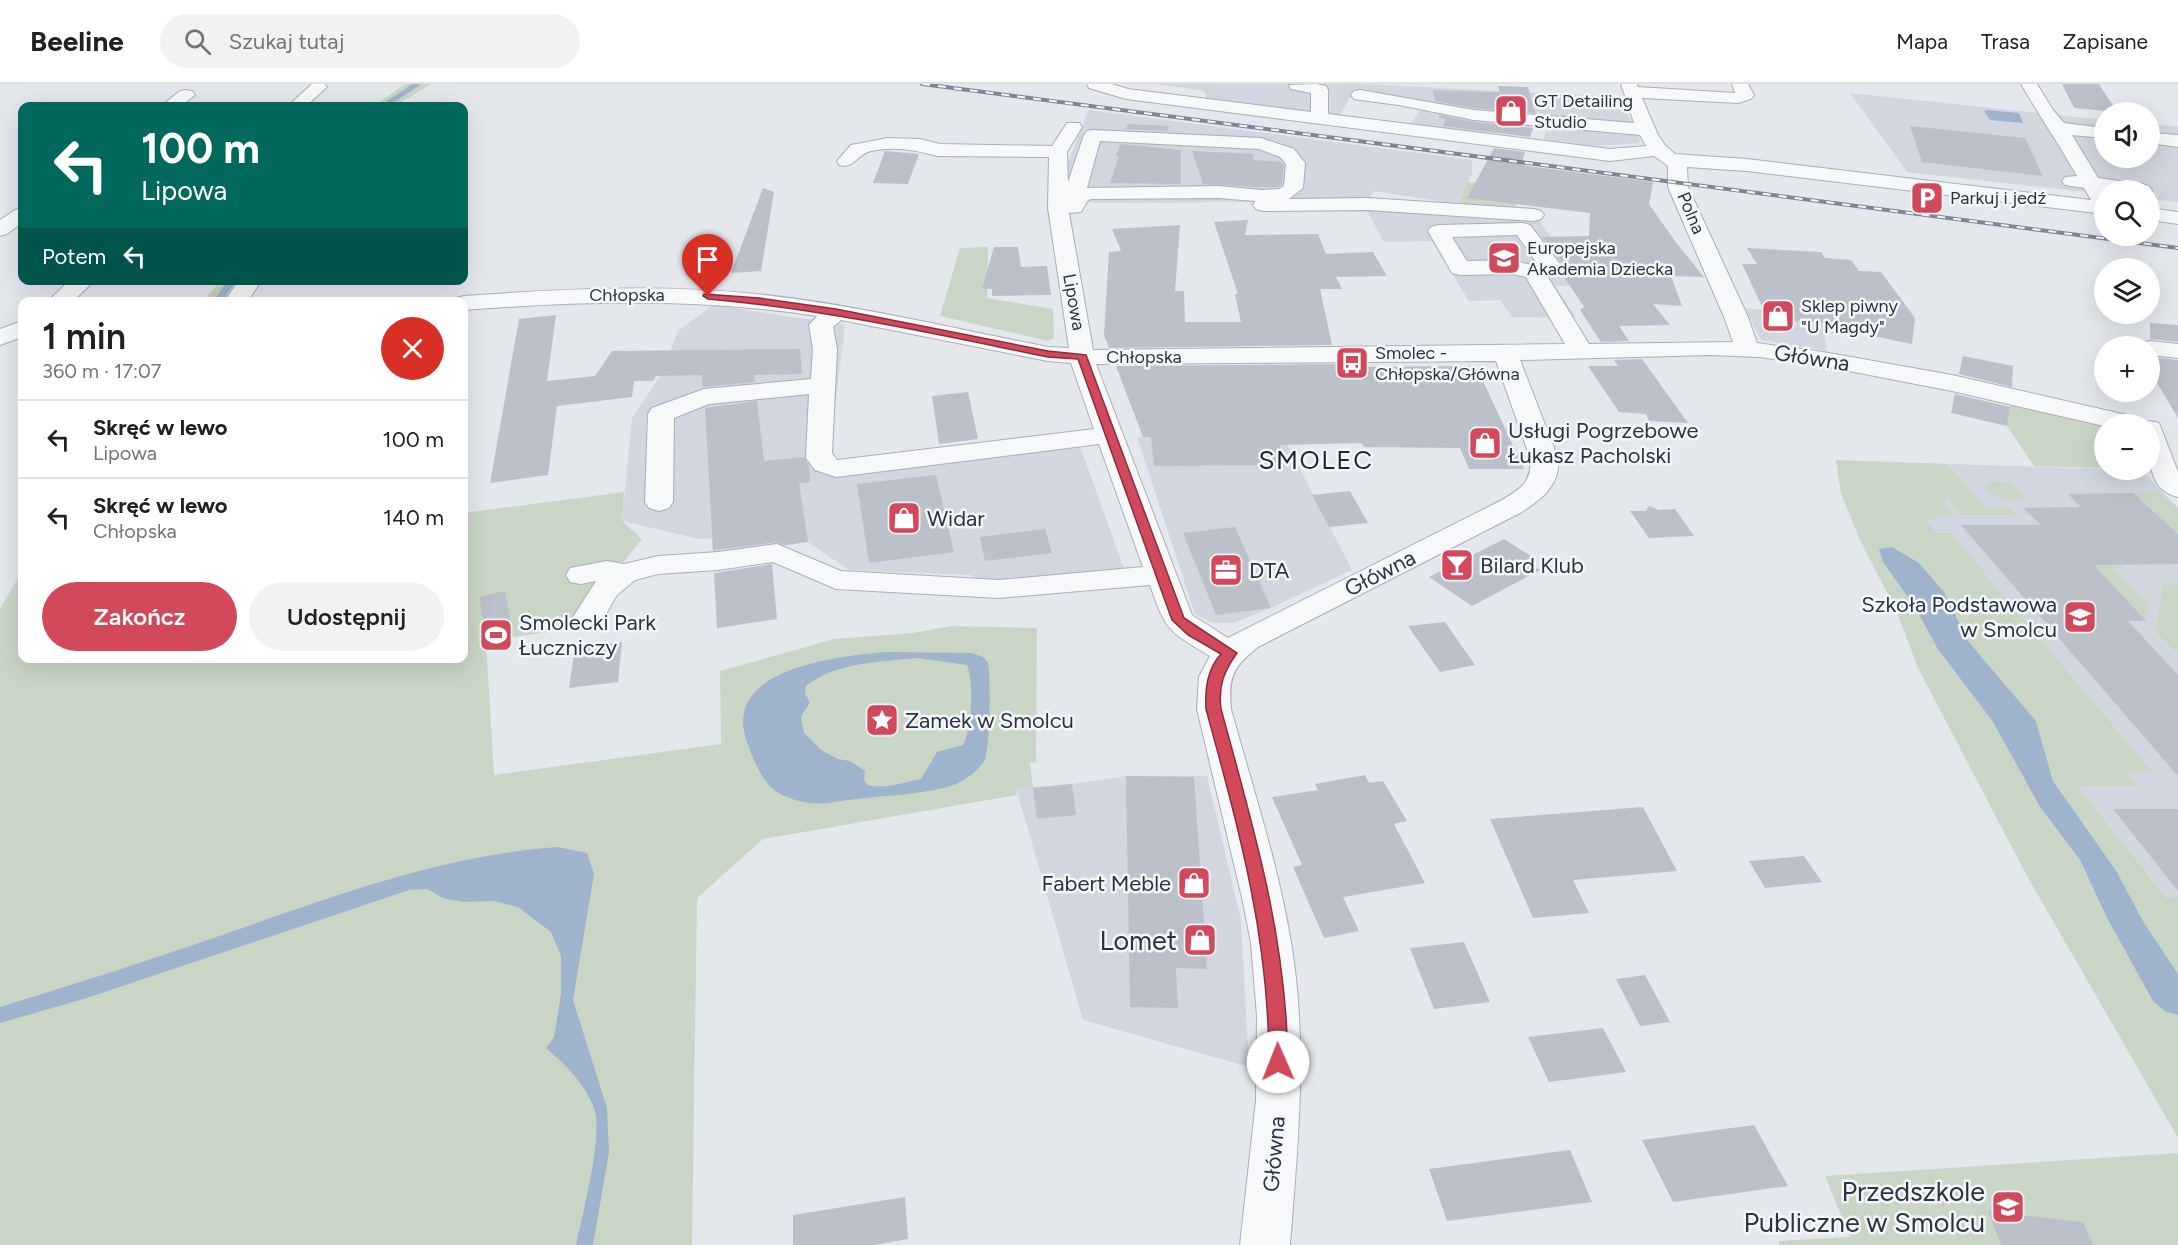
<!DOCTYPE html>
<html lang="pl">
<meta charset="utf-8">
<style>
body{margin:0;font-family:Figtree,sans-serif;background:#f2f2f2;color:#202124;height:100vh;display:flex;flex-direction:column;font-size:22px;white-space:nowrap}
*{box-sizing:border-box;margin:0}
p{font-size:20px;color:#757577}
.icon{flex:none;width:33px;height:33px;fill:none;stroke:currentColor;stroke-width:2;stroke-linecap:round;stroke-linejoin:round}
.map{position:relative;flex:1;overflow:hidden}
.drawer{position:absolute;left:18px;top:213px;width:450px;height:366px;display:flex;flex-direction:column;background:#fff;border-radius:12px;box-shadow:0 6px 24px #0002}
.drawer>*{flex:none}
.banner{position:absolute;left:18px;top:18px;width:450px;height:183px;border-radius:12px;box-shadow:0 6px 24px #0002;background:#00695c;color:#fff;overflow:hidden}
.controls{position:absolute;left:2094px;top:18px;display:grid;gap:12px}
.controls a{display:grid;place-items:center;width:66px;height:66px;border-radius:50%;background:#fff;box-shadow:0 6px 24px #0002;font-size:30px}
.pin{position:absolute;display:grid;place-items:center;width:51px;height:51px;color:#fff;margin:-62px -26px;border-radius:50% 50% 50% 0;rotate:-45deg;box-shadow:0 0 6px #0007}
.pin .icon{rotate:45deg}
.me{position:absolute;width:66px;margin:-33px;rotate:359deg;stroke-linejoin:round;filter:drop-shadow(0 0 4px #0008)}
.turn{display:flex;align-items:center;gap:21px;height:126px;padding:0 24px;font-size:27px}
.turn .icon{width:78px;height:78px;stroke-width:2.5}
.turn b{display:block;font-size:42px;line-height:51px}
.then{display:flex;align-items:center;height:57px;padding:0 24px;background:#0003;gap:12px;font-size:22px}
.round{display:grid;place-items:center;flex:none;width:63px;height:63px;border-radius:32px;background:#f2f2f2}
.headline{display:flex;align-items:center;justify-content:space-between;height:102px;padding:0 24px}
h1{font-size:36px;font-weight:600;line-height:45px}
.primary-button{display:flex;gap:12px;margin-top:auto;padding:12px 24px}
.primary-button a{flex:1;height:69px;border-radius:36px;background:#d1495b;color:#fff;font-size:24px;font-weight:600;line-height:69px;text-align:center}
.primary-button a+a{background:#f2f2f2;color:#202124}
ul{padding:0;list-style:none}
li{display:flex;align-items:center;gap:18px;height:78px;padding:0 24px;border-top:2px solid #e0e0e0}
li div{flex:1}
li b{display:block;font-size:22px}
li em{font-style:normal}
header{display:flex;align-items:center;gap:36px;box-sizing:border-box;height:84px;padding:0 30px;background:#fff;border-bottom:2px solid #e0e0e0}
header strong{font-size:28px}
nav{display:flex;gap:33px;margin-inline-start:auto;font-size:21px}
.search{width:420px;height:54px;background:#f2f2f2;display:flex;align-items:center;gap:15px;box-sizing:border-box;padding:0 21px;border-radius:33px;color:#757577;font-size:22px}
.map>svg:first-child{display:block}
.built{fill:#d2d6de}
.green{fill:#c9d6c5}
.water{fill:#9fb4cc;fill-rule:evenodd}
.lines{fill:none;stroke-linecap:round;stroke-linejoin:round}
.stream-far1{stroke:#9fb4cc;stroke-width:5}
.stream{stroke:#9fb4cc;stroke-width:7}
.building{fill:#bbc0ca}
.minor-casing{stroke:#a9aeb7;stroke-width:2}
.minor{fill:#f7f8fa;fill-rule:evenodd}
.rail-casing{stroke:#7d8696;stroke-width:4}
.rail{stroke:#f4f6f9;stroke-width:2;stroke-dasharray:8;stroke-linecap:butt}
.route{fill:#d1495b;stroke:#882f3b;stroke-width:1.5}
.labels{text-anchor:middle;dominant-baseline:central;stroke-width:5;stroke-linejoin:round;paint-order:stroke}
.far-poi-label{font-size:18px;fill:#2b3445;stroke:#f4f6f9;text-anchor:start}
.far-street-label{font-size:18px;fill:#2b3445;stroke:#f4f6f9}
.street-label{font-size:22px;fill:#2b3445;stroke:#f4f6f9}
.poi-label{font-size:22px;fill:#2b3445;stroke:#f4f6f9;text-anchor:start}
.quarter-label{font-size:26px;letter-spacing:1.5px;fill:#1d2536;stroke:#f4f6f9}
.near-poi-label{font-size:27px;fill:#2b3445;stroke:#f4f6f9;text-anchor:end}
</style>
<header>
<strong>Beeline</strong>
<div class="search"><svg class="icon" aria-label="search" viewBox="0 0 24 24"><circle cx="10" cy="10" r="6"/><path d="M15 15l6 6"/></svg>Szukaj tutaj</div>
<nav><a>Mapa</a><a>Trasa</a><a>Zapisane</a></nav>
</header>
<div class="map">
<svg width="2178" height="1161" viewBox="0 0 2178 1161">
<rect width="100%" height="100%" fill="#e4e7ec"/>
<path class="built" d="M1154 0H1364L1620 13 1641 59 1595 62 1544 55 1546 44 1499 40 1496 49 1410 41 1422 24 1396 18 1350 13 1340 31 1206 14V9L1200 6Z
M1850 9 2104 36V74H2150V40L2178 43V118L2150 115V106H2104V110L1907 88Z
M1089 26 1472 76V89L1459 120 1374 107 1368 117 1099 119 1068 116 1067 80Z
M1365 123 1455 132 1539 136 1582 201 1555 202 1576 234 1512 233 1500 216 1469 217 1432 157 1384 158Z
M713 221 845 241 829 372 838 377 1075 348 1124 485 986 498 970 491 849 486 808 458 713 471 712 454 700 455 622 437 632 334 661 291 678 247Z
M1745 224 1821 232 1827 267 1761 256Z
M1283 352 1352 486 1271 524 1233 539H1213L1195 530 1137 353Z
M1856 377 2142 386 2178 424V827L2078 702Z
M1126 692H1207L1241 836 1249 983 1083 936 1016 704 1072 700Z"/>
<path class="green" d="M405 0H431L395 22H374Z
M1468 98 1514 104 1516 126 1468 124 1459 120Z
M988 163 987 214 1053 225 1054 254 1048 257 940 232 960 164Z
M220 197H241L225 217 203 218Z
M2010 320 2104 342V384L2034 382 2007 342Z
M1836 376 1947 380 1985 423H2008L2016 431H1962L1948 416H1943L1955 431 1936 432 1938 436H1926L1936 449H1951L2152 688H2127L2138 702H2078L2167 814H2178V890L2143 837 2117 788 2053 697 2036 637 1968 557 1944 508 1915 523 1937 564 1993 638 2040 723 2080 776 2106 832 2166 928 2178 931V1054L2026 790 1918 584 1895 524 1860 456 1841 410Z
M1995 397 2008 399 2023 408V414C2010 419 1991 415 1985 402Z
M624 408 622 437 642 455 570 545 486 557 494 691 721 660 720 587 834 555 913 549 953 542 1037 544 1036 678 1030 679 1033 704H1016L1017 711 763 755 697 814 692 1161H0V525L22 487V574H464V429Z
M2133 409H2161L2178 424V450Z
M2089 448 2124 484 2114 485 2142 514 2149 516 2146 537 2070 456Z
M2178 499V570L2156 548 2163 500Z
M2178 1069V1161H2094L2083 1138 1989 1127 2001 1161H1779V1157L1850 1153 1825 1092Z"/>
<path class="water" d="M1988 26 2019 29 2023 39 1990 36 1984 27Z
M1892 463 1919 479 1944 508 1968 557 2036 637 2053 697 2117 788 2143 837 2178 890V931L2166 928 2153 917 2106 832 2080 776 2040 723 1993 638 1937 564 1915 523 1883 478 1879 465Z
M887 568 971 569 983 573 988 579C991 592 990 669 984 678 976 688 967 695 956 700 925 711 888 711 857 715 842 716 826 721 811 719 800 718 787 714 777 708 761 697 753 675 747 658 720 584 839 572 887 568ZM917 574 967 581C974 599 972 643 963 661L937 668 921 695C901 698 888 706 867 701L864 695 865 687 850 677 838 675 821 666 804 649 801 633 810 618 805 610 806 602C836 578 880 578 917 574Z
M558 763 587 769 594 790 573 916 607 1024 609 1068 593 1161H576C582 1132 604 1049 594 1024 585 1000 565 980 546 964L554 953 561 910V872L551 848 518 823 494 817 463 818 443 814 427 805 409 806 87 914 0 939V923C75 900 150 876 225 850 334 812 443 771 558 763Z"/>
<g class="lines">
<path class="stream-far1" d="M384 22 417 0"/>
<path class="stream" d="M217 218 232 196"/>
</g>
<path class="building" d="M2062 0H2099L2117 28 2074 24Z
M1498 2 1528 3 1535 29 1474 24 1435 17 1433 6 1491 8H1500Z
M1439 31 1474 38 1533 44 1530 53 1443 42 1446 35 1439 34Z
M1128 40 1169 42 1167 47 1126 45Z
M1910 42 2025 54 2043 92 1922 78Z
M1120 60 1181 66V100L1110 99 1119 72H1116Z
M1494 64 1525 68 1521 81 1653 98 1649 120 1677 160 1704 193 1671 192 1682 222 1653 220 1670 241 1619 242 1629 257 1601 258 1580 226 1584 223 1558 184 1562 179 1542 153 1589 152 1590 129 1467 114Z
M885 67 919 70 908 100 873 99Z
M1192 67 1254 70 1253 76 1281 78 1284 81 1282 101 1278 103H1254L1203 100Z
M763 104 774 108 761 187 731 189Z
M1248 136 1245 151 1318 150 1326 170 1373 168 1387 192 1336 193 1342 205H1320L1332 261 1109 264 1104 251 1109 168 1121 167 1112 145 1180 141 1175 207H1184L1185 238H1241L1235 210H1238L1214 138Z
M994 163H1018L1021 183 1047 182 1051 211 992 212V205H982Z
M1747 164 1821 168 1825 174 1851 176 1859 187 1881 188 1915 234 1912 260 1868 251 1831 249 1825 239 1768 235 1742 180H1757Z
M556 231 547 297 595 292 612 267 800 265 802 290 754 291 755 298 703 303 702 291 656 292 653 297H634L632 313 557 322 548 391 490 399 519 235Z
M2150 239 2178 241V258L2150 255Z
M1963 272 2013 282 2012 303 1959 290Z
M2150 273 2178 276V334L2150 287Z
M1642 275 1688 339 1649 337 1646 330 1619 328 1588 282H1618L1614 276Z
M1349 280 1350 283 1476 282 1524 385H1469L1460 364 1364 363 1361 359 1280 361 1285 381 1154 382 1151 353H1143L1116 282Z
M968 308 978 355 939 360 932 312Z
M1955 310 2010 323 2007 342 1951 329Z
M757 317 764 377 804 373 809 382 810 398 799 399 808 458 785 461 777 458 713 466 705 324Z
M936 391 954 468 869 479 857 400Z
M1350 407 1368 439 1329 443 1312 411Z
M2133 409 2178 450V480L2094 481 2146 537H2128L2178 591V692L1961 441H2041L2023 424 2081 423 2068 410Z
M1649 422 1659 426 1675 425 1694 452 1649 454 1630 427H1646Z
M1235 443 1271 524 1216 531 1183 449Z
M1045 445 1052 469 985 477 980 453Z
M1504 455 1532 473 1525 477 1540 486 1472 522 1429 493Z
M772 480 777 535 717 544 714 489Z
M505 507 512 546 486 552 479 513Z
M1445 538 1475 581 1440 588 1408 542Z
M622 558 618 598 569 604 575 563Z
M1365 691 1369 699 1383 697 1407 737 1394 740 1425 799 1343 813 1359 847 1324 854 1293 783 1302 781 1272 713 1318 706 1315 700Z
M1126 692 1194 693 1207 885 1176 884 1178 924 1130 923Z
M1072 700 1076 731 1037 735 1033 704Z
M1643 723 1677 787 1573 796 1589 829 1533 834 1490 735Z
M2113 725H2178V807Z
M1804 772 1822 798 1765 804 1749 777Z
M1464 858 1490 918 1434 925 1410 864Z
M1645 891 1670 938 1640 942 1616 895Z
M1603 944 1626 988 1549 998 1528 953Z
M1754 1041 1788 1102 1673 1118 1642 1056Z
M1570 1066 1592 1118 1447 1137 1429 1085Z
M905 1113 908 1155 873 1161H793V1131Z
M1988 1127 2083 1138 2094 1161H2001Z"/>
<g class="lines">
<g class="minor-casing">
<path id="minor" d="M312 0H325L327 3 306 22H288Z
M1087 0H1112L1128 5 1311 28V9L1291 5 1289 1 1316 0 1326 2 1328 6V30L1610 65 1646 62 1640 51 1474 36 1399 21 1360 16 1354 15 1351 11 1354 7 1360 6 1474 26 1634 39 1621 0H1637L1638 3 1735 9 1732 0H1748L1754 11 1751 15 1738 19 1642 14 1658 51 1665 61 1675 70 1747 75 2091 116 2084 104 2065 101 2062 97 2065 93 2077 92C2059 60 2039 31 2021 0H2037L2053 26 2064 39 2104 44V54L2072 51 2098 94 2142 100 2149 102 2152 106 2150 109V106H2104V130L1747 87 1687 83 1688 103 1748 233 1757 259 1823 268 1952 291 2131 332 2140 334 2143 339 2150 337 2159 339 2178 388V413C2144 405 2150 368 2150 340L2104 342 1952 307 1823 282 1759 273 1710 271 1520 276 1558 374C1561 401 1541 416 1520 429L1258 563C1233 583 1228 593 1231 625 1252 702 1278 779 1291 858 1308 959 1298 1060 1290 1161H1240L1256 1016 1257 932 1251 859 1243 818 1197 625 1199 593 1210 572C1168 547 1166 547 1150 501L999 514 836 505 773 478 718 486 658 490 635 496 617 511 600 540 589 543 578 540 573 533 596 497 581 500 570 498 566 491 570 484 607 477 624 480 658 472 718 468 777 460 841 487 999 496 1143 483 1099 360 836 393 815 386 806 374 809 310 709 320 674 334 673 418 669 424 659 427 649 424 645 418 648 330 652 324 704 305 811 295 813 265 809 241 817 232C699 214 582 217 464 226V218H454L456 214 464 212C561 205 659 200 756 210 854 220 951 244 1048 263L1069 264 1048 124 1049 73 937 72C915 66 894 62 871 67 857 70 855 85 839 81L837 77 851 61 888 54 920 55 940 60 1052 62 1067 39H1079L1082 43 1067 68 1068 98 1084 51 1087 47 1093 46 1261 54 1294 65 1305 79 1303 104 1289 115 1368 114 1534 125 1541 127 1544 131 1541 135 1534 137 1368 126 1263 127 1256 125 1253 121 1255 117 1218 114 1092 115 1088 116 1081 128 1069 129 1093 266 1565 260 1526 193 1512 190 1460 191 1452 189 1428 147 1431 143 1438 141 1523 139 1530 141 1560 180 1546 190 1589 260 1733 258 1724 233 1668 103V82L1654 72 1610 77 1126 15 1089 4ZM1100 57 1259 65 1280 73 1286 80 1284 102 1279 105 1262 106 1218 102 1087 104ZM1517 151 1536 178 1531 181 1512 176 1467 177 1452 153ZM841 236 1048 277 1071 279 1094 345 837 376 832 369 837 265 833 243ZM1496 277 1530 374C1533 398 1519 406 1500 417L1228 554 1192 531 1096 280Z
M186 6 192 7 195 11 181 22H161L180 7Z
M2150 49 2178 51V63L2150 59Z
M22 124V139L7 150 0 152V136L15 126Z
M2150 124 2178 128V140L2150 136Z
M70 196H95L72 218H47Z
M239 196H262L247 218H224Z
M22 237V253L0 261V245Z
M2150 257 2178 260V274L2150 271V262H2139L2141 259Z"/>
</g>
<use href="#minor" class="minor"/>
<g class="rail-casing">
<path id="rail" d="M922 0 2178 164"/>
</g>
<use href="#rail" class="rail"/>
</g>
<path class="route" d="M704 210 759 214 836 225 1048 267 1086 271 1184 534 1237 569C1224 587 1218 602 1221 625 1254 746 1286 851 1288 978L1285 984 1278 986 1272 984 1269 978C1269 852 1239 746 1206 625 1205 605 1207 585 1221 570L1188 551 1172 536 1078 275 1048 273C935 250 823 225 708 215L703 212Z"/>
<defs>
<g id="shop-square" transform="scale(1.725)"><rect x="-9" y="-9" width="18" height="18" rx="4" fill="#d1495b" stroke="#f4f6f9"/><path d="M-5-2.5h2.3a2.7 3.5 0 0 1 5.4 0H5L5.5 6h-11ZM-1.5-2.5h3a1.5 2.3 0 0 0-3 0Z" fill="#fff"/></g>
<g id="parking-square" transform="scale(1.725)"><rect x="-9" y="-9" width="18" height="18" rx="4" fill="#d1495b" stroke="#f4f6f9"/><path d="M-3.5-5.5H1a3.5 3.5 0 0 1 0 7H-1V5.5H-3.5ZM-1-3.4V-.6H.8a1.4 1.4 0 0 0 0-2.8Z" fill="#fff"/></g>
<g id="school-square" transform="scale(1.725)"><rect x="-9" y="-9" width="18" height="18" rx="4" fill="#d1495b" stroke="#f4f6f9"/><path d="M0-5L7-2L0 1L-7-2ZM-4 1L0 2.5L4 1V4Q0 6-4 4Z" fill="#fff"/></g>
<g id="bus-square" transform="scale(1.725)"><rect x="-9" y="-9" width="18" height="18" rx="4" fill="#d1495b" stroke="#f4f6f9"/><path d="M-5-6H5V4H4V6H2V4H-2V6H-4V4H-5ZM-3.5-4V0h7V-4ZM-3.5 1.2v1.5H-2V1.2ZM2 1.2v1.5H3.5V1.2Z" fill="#fff"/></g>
<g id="bar-square" transform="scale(1.725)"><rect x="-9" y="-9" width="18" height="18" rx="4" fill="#d1495b" stroke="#f4f6f9"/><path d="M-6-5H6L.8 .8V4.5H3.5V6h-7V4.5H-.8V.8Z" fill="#fff"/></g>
<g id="office-square" transform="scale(1.725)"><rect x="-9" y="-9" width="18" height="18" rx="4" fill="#d1495b" stroke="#f4f6f9"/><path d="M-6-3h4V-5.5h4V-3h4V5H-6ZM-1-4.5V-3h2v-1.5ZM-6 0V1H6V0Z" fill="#fff"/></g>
<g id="stadium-square" transform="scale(1.725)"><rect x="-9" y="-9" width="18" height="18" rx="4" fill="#d1495b" stroke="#f4f6f9"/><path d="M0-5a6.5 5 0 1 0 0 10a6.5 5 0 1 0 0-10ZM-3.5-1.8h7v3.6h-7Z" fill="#fff"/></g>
<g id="sight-square" transform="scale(1.725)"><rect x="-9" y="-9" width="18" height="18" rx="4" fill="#d1495b" stroke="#f4f6f9"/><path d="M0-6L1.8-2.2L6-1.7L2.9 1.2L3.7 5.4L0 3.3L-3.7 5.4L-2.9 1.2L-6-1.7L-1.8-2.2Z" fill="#fff"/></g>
</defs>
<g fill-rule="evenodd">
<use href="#shop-square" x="1511" y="27"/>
<use href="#parking-square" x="1927" y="114"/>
<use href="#school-square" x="1504" y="174"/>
<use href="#shop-square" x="1778" y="232"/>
<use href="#bus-square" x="1352" y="279"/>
<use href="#shop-square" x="1485" y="359"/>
<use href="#shop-square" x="904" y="434"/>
<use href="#bar-square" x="1457" y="481"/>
<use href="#office-square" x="1226" y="486"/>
<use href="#school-square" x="2080" y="533"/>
<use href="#stadium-square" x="496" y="551"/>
<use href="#sight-square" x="882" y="636"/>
<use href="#shop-square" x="1194" y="799"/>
<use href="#shop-square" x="1200" y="856"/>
<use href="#school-square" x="2008" y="1123"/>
</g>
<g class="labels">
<g class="far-poi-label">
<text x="1534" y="17">GT Detailing<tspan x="1534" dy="21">Studio</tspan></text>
<text x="1950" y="114">Parkuj i jedź</text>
<text x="1527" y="164">Europejska<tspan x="1527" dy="21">Akademia Dziecka</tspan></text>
<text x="1801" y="222">Sklep piwny<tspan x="1801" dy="21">"U Magdy"</tspan></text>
<text x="1375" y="269">Smolec -<tspan x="1375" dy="21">Chłopska/Główna</tspan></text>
</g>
<g class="far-street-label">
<text transform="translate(1691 129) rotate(67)">Polna</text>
<text x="627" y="211">Chłopska</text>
<text transform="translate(1074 218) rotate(80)">Lipowa</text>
<text x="1144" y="273">Chłopska</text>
</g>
<g class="street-label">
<text transform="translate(1812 274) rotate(9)">Główna</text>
<text transform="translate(1380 489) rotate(-27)">Główna</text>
<text transform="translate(1274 1070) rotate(-85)">Główna</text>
</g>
<g class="poi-label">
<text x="1508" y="346">Usługi Pogrzebowe<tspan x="1508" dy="25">Łukasz Pacholski</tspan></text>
<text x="927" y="434">Widar</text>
<text x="1480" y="481">Bilard Klub</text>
<text x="1249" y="486">DTA</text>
<text x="2057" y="520" text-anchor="end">Szkoła Podstawowa<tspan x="2057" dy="25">w Smolcu</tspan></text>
<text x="519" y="538">Smolecki Park<tspan x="519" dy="25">Łuczniczy</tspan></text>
<text x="905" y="636">Zamek w Smolcu</text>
<text x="1171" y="799" text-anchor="end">Fabert Meble</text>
</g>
<g class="quarter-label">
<text x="1316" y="376">SMOLEC</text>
</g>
<g class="near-poi-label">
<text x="1177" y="856">Lomet</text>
<text x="1985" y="1107">Przedszkole<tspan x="1985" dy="31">Publiczne w Smolcu</tspan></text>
</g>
</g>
</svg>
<div class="controls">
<a><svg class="icon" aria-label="sound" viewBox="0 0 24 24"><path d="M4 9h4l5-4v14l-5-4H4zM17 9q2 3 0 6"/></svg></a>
<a><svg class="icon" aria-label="search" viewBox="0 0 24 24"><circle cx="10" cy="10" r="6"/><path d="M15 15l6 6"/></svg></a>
<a><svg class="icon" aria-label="layers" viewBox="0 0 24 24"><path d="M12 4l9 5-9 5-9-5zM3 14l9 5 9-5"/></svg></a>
<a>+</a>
<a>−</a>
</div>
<div class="pin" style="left:708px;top:212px;background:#d93025"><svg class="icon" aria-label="arrive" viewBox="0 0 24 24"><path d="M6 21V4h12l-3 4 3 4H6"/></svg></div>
<svg class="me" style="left:1278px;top:978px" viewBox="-20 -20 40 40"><circle r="19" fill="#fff"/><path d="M0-13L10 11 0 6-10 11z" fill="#d1495b"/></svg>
<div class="banner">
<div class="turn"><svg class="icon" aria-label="left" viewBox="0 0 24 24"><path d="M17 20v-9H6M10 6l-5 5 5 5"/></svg><div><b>100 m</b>Lipowa</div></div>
<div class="then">Potem<svg class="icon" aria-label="left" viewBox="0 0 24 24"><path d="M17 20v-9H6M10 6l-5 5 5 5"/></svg></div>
</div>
<section class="drawer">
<div class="headline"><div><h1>1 min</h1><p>360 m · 17:07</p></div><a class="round" style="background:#d93025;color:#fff"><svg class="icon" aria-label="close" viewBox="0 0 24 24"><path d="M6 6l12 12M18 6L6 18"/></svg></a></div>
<ul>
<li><svg class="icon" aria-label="left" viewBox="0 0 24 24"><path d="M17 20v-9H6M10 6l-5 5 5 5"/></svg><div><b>Skręć w lewo</b><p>Lipowa</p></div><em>100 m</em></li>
<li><svg class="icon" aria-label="left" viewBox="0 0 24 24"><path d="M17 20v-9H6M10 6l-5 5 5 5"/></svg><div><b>Skręć w lewo</b><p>Chłopska</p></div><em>140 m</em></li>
</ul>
<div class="primary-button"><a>Zakończ</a><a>Udostępnij</a></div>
</section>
</div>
